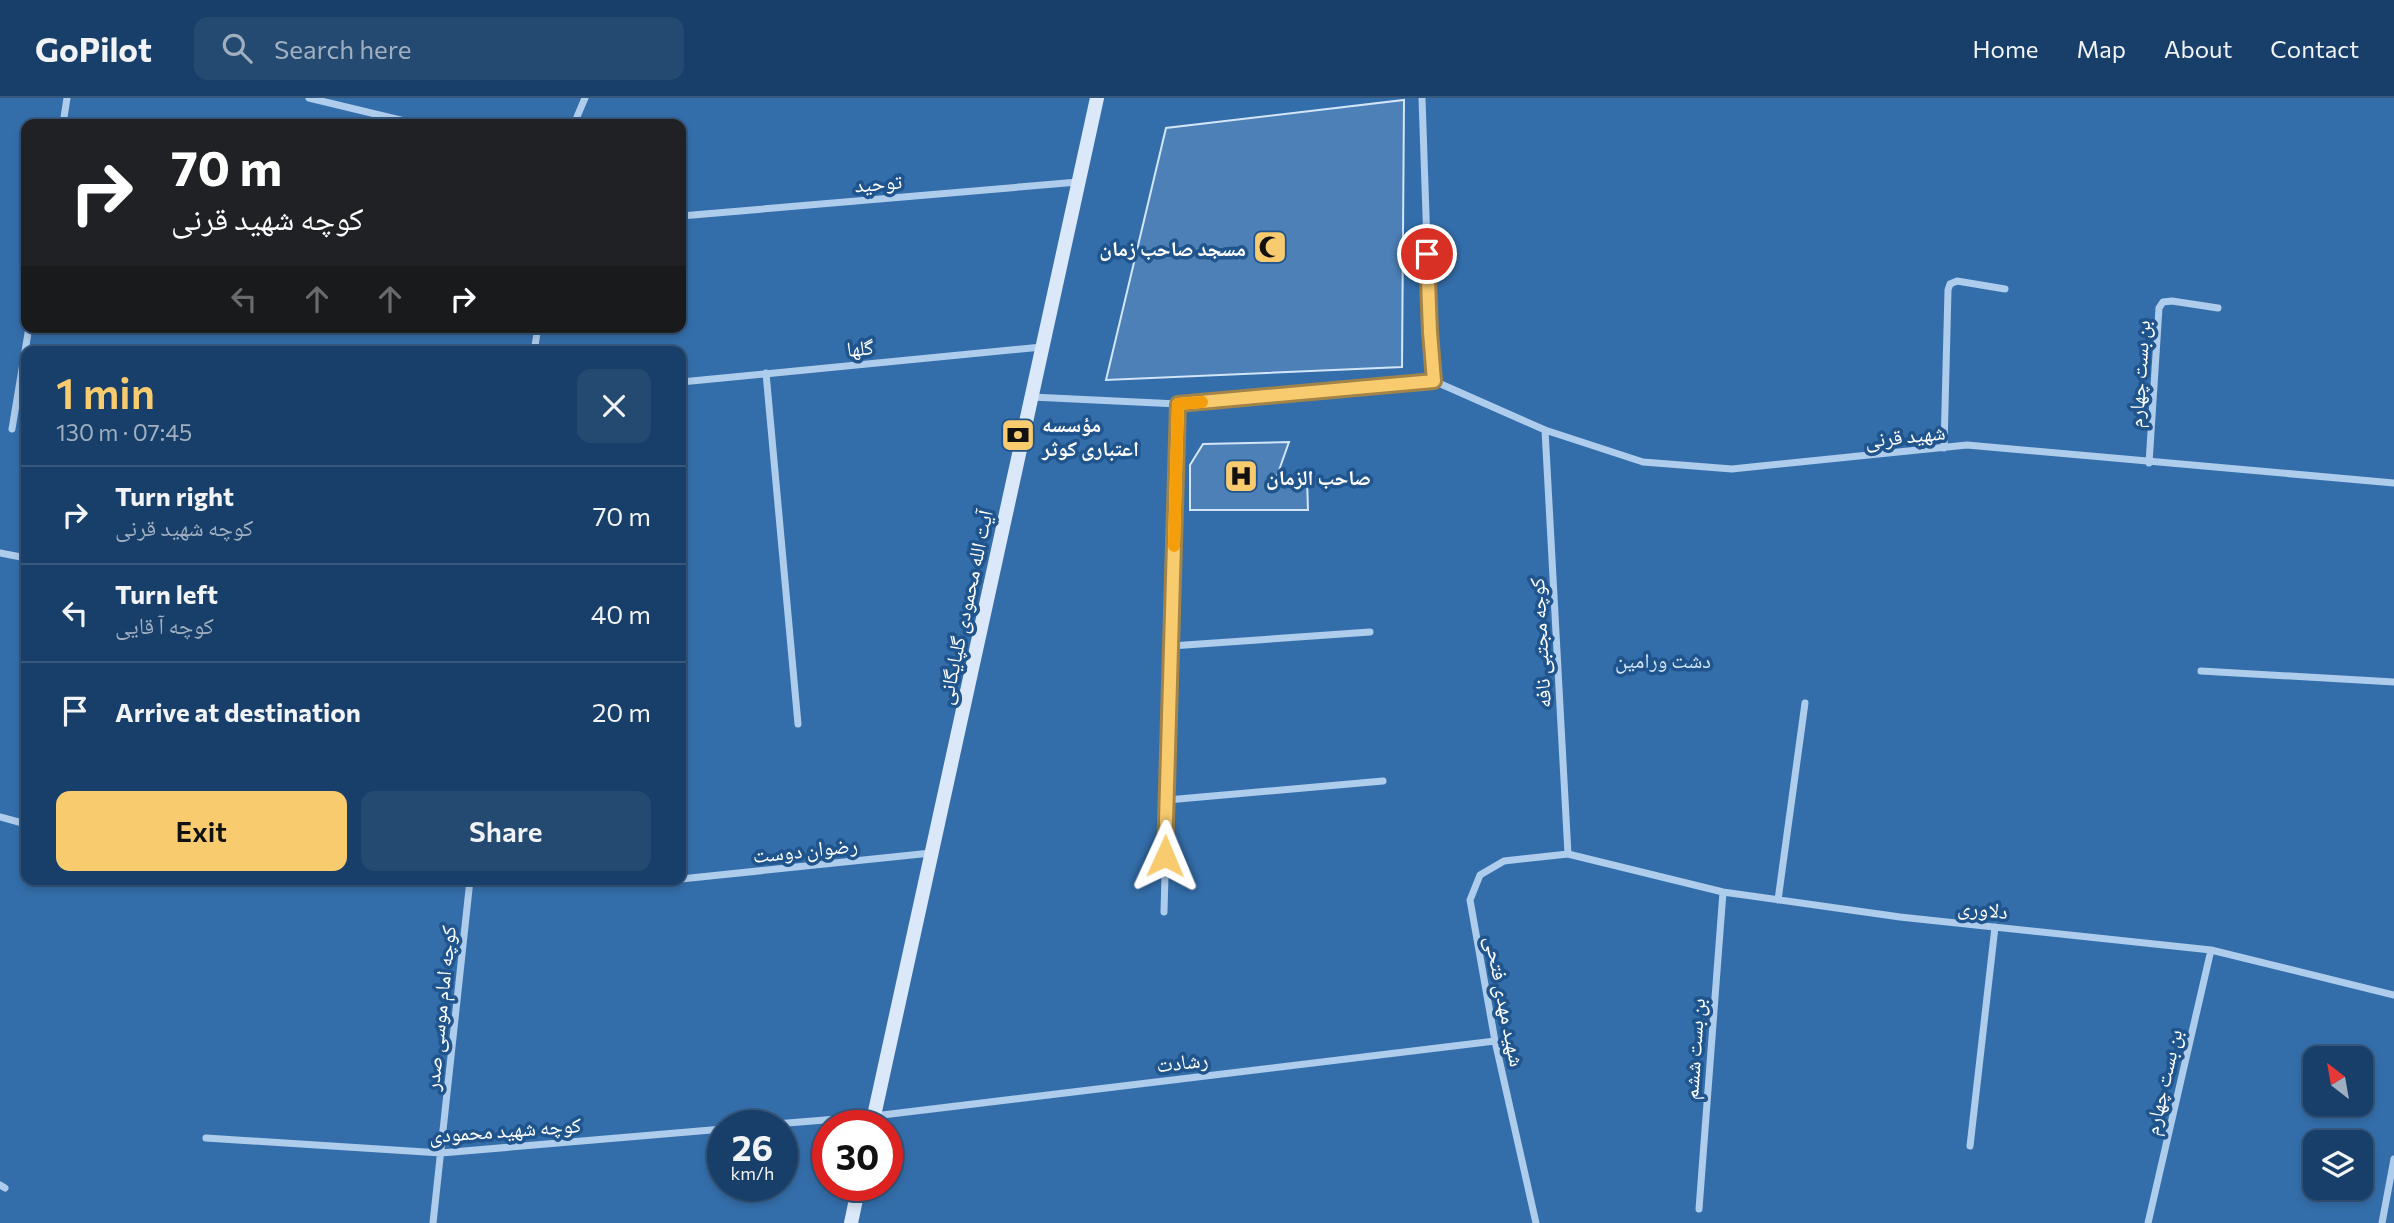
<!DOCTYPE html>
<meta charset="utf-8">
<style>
body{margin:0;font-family:Commissioner,"Noto Naskh Arabic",sans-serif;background:#254a71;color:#f1f3f6;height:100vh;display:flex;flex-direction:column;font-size:26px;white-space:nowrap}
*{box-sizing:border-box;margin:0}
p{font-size:23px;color:#9fafc0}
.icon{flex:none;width:38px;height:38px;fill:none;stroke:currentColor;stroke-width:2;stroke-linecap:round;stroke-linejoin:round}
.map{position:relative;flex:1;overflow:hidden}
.drawer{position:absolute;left:21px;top:248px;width:665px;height:539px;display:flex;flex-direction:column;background:#183f69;border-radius:14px;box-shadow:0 4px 10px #0003,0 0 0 2px #36587d}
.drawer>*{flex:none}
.top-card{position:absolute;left:21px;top:21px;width:665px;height:214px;border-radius:14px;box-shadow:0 4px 10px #0003,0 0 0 2px #36587d;background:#202124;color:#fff;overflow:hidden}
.needle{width:46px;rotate:329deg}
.controls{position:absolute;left:2303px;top:948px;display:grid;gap:14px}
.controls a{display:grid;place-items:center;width:70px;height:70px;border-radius:14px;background:#183f69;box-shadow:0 4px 10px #0003,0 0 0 2px #36587d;font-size:35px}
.speed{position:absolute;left:707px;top:1012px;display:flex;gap:14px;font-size:35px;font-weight:700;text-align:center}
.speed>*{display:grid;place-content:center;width:91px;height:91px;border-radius:50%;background:#183f69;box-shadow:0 4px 10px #0003,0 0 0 2px #36587d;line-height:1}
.speed small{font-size:18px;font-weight:400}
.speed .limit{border:10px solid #d22;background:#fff;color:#111}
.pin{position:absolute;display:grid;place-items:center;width:60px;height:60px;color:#fff;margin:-30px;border:4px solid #fff;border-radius:50%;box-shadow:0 2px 7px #0007}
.me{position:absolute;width:77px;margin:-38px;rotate:1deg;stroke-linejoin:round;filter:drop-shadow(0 0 5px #0008)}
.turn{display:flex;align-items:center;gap:24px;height:147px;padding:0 35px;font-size:32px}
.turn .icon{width:91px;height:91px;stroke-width:2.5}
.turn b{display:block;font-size:49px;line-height:60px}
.lanes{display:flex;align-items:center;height:66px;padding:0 35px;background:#0003;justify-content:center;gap:35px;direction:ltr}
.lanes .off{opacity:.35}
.round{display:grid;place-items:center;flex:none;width:74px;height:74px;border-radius:14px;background:#254a71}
.overview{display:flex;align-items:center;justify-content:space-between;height:119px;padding:0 35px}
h1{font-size:42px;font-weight:600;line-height:52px;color:#f9cb6f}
.action{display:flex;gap:14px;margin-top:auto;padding:14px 35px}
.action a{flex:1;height:80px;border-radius:14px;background:#f9cb6f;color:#111;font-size:28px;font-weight:600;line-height:80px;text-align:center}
.action a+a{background:#254a71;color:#f1f3f6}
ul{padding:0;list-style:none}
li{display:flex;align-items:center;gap:21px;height:98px;padding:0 35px;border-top:2px solid #36587d}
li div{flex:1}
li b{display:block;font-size:26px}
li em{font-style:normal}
header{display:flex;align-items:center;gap:42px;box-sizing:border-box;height:98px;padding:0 35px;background:#183f69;border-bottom:2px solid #36587d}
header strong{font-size:33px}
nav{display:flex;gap:38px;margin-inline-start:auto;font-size:24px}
.search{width:490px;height:63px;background:#254a71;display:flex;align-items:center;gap:18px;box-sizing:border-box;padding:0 24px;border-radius:14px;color:#9fafc0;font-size:26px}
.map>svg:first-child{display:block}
.green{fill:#346eaa;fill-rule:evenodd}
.building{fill:#4d80b6;stroke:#d3e5f9;stroke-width:2}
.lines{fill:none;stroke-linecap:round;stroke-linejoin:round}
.street{stroke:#aeccec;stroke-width:7}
.secondary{stroke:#dae8f9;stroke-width:14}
.route-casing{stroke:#a28448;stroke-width:18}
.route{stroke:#f9cb6f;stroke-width:12}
.slow{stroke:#f59e0b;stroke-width:12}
.labels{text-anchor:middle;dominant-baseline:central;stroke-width:7;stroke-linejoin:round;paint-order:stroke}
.street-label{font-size:21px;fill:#fff;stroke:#20548c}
.poi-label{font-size:21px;font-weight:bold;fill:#fff;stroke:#20548c;text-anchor:start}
.park-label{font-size:21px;fill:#d3e5f9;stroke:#20548c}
</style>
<header>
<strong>GoPilot</strong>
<div class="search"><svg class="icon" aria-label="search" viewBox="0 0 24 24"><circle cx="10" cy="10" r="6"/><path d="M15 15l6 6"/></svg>Search here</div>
<nav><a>Home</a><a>Map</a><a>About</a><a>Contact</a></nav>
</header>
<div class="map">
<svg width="2394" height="1125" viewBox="0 0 2394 1125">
<rect width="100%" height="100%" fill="#20548c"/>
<path class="green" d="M0 0H2394V1125H0ZM26 26H681V229H26ZM26 254H681V782H26ZM2315 961H2361V1006H2315ZM723 1027H782V1087H723ZM828 1027H887V1087H828ZM2315 1045H2361V1090H2315Z"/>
<path class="building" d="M1404 2 1402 269 1106 282 1166 30Z
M1289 344 1277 378 1307 379 1308 412H1190V367L1203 346Z"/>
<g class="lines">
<path class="street" d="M309 0 417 26
M1422 0 1430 234 1434 283
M63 26 67 0
M574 26 585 0
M681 118 1078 84
M534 254 538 229
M766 275 798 626
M681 284 1042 249
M1032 299 1178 306 1434 283 1545 332 1643 364 1732 371 1967 347 2394 385
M12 331 29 229
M1545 332 1568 756
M1944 350 1948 192 1950 186 1957 183 2005 191
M2149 365 2159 210 2163 204 2172 203 2218 210
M0 455 26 460
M1171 548 1370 534
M2201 573 2394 584
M1167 702 1383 683
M0 719 26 726
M681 781 931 755
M1778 802 1805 605
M1164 814 1178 306
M763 1027 874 1018 1495 943
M206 1040 441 1055 723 1031
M1970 1048 1995 829
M0 1087 5 1090
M1699 1111 1723 794
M433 1125 470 782
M1536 1125 1495 943 1470 802 1480 777 1504 763 1568 756 1723 794 1900 819 2211 852 2394 897
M2148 1125 2211 852
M2382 1125 2394 1061"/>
<path class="secondary" d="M872 1027 1097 0
M851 1125 859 1087"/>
</g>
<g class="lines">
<g class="route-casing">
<path id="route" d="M1165 758 1178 306 1434 283 1430 234 1427 156"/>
</g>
<use href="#route" class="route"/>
<path class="slow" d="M1174 448 1178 306 1202 304"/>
</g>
<defs>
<g id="mosque-square" transform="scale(1.75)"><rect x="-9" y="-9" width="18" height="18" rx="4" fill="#f9cb6f" stroke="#20548c"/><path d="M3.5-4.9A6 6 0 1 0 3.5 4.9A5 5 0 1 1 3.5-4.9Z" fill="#111"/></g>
<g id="bank-square" transform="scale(1.75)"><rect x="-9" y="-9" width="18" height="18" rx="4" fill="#f9cb6f" stroke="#20548c"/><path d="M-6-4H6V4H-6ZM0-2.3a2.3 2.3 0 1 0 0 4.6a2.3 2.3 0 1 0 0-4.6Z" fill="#111"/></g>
<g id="hospital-square" transform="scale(1.75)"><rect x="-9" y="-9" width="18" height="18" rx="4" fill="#f9cb6f" stroke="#20548c"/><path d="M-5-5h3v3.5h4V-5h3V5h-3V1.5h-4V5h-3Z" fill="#111"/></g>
</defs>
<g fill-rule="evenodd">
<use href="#mosque-square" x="1270" y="149"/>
<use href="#bank-square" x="1018" y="337"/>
<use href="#hospital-square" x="1241" y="378"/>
</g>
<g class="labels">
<g class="street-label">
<text transform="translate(878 84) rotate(-5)">توحید</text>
<text transform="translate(860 249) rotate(-5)">گلها</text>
<text transform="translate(2138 276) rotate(-86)">بن بست چهارم</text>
<text transform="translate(1905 337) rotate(-6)">شهید قرنی</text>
<text transform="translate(964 509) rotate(-78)">آیت الله محمودی گلپایگانی</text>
<text transform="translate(1539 545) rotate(-93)">کوچه مجتبی نافه</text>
<text transform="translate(805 751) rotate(-6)">رضوان دوست</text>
<text transform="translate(1983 810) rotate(6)">دلاوری</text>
<text transform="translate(1506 903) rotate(79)">شهید مهدی فتحی</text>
<text transform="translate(439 910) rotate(-84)">کوچه امام موسی صدر</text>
<text transform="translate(1693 951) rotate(-86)">بن بست ششم</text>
<text transform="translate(1182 963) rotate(-7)">رشادت</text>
<text transform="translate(2162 984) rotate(-77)">بن بست چهارم</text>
<text transform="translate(505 1031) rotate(-4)">کوچه شهید محمودی</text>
</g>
<g class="poi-label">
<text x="1246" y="149" text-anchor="end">مسجد صاحب زمان</text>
<text x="1042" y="325">مؤسسه<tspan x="1042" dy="24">اعتباری کوثر</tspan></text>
<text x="1266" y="378">صاحب الزمان</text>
</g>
<g class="park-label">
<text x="1663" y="561">دشت ورامین</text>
</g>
</g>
</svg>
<div class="controls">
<a><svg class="needle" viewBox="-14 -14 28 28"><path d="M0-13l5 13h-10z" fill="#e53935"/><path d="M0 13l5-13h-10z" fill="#9fafc0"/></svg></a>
<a><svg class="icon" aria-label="layers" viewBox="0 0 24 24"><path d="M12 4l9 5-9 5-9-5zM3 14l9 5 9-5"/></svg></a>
</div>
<div class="speed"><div>26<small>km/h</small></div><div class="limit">30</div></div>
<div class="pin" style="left:1427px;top:156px;background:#d93025"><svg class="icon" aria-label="arrive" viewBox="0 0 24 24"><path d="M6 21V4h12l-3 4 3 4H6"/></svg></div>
<svg class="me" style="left:1165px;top:758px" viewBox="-20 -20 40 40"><path d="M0-17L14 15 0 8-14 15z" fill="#f9cb6f" stroke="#fff" stroke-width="4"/></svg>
<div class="top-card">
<div class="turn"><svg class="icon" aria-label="right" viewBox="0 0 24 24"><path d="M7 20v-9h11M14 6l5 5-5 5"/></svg><div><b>70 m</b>کوچه شهید قرنی</div></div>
<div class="lanes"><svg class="icon off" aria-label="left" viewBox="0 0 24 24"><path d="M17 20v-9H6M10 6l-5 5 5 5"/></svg><svg class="icon off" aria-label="ahead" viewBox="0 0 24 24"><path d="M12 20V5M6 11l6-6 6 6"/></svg><svg class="icon off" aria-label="ahead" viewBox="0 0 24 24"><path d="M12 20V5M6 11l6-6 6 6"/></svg><svg class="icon" aria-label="right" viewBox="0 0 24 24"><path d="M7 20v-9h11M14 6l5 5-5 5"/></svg></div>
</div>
<section class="drawer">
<div class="overview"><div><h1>1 min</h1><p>130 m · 07:45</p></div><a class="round"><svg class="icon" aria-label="close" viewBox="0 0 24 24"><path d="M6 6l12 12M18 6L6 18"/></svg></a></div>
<ul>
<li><svg class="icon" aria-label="right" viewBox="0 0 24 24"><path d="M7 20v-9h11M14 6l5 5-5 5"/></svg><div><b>Turn right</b><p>کوچه شهید قرنی</p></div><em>70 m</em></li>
<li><svg class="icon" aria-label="left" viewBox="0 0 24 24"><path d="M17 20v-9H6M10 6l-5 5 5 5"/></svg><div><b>Turn left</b><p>کوچه آ قایی</p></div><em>40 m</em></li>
<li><svg class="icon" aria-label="arrive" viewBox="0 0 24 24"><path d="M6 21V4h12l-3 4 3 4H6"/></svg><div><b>Arrive at destination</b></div><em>20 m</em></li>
</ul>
<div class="action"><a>Exit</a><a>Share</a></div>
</section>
</div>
